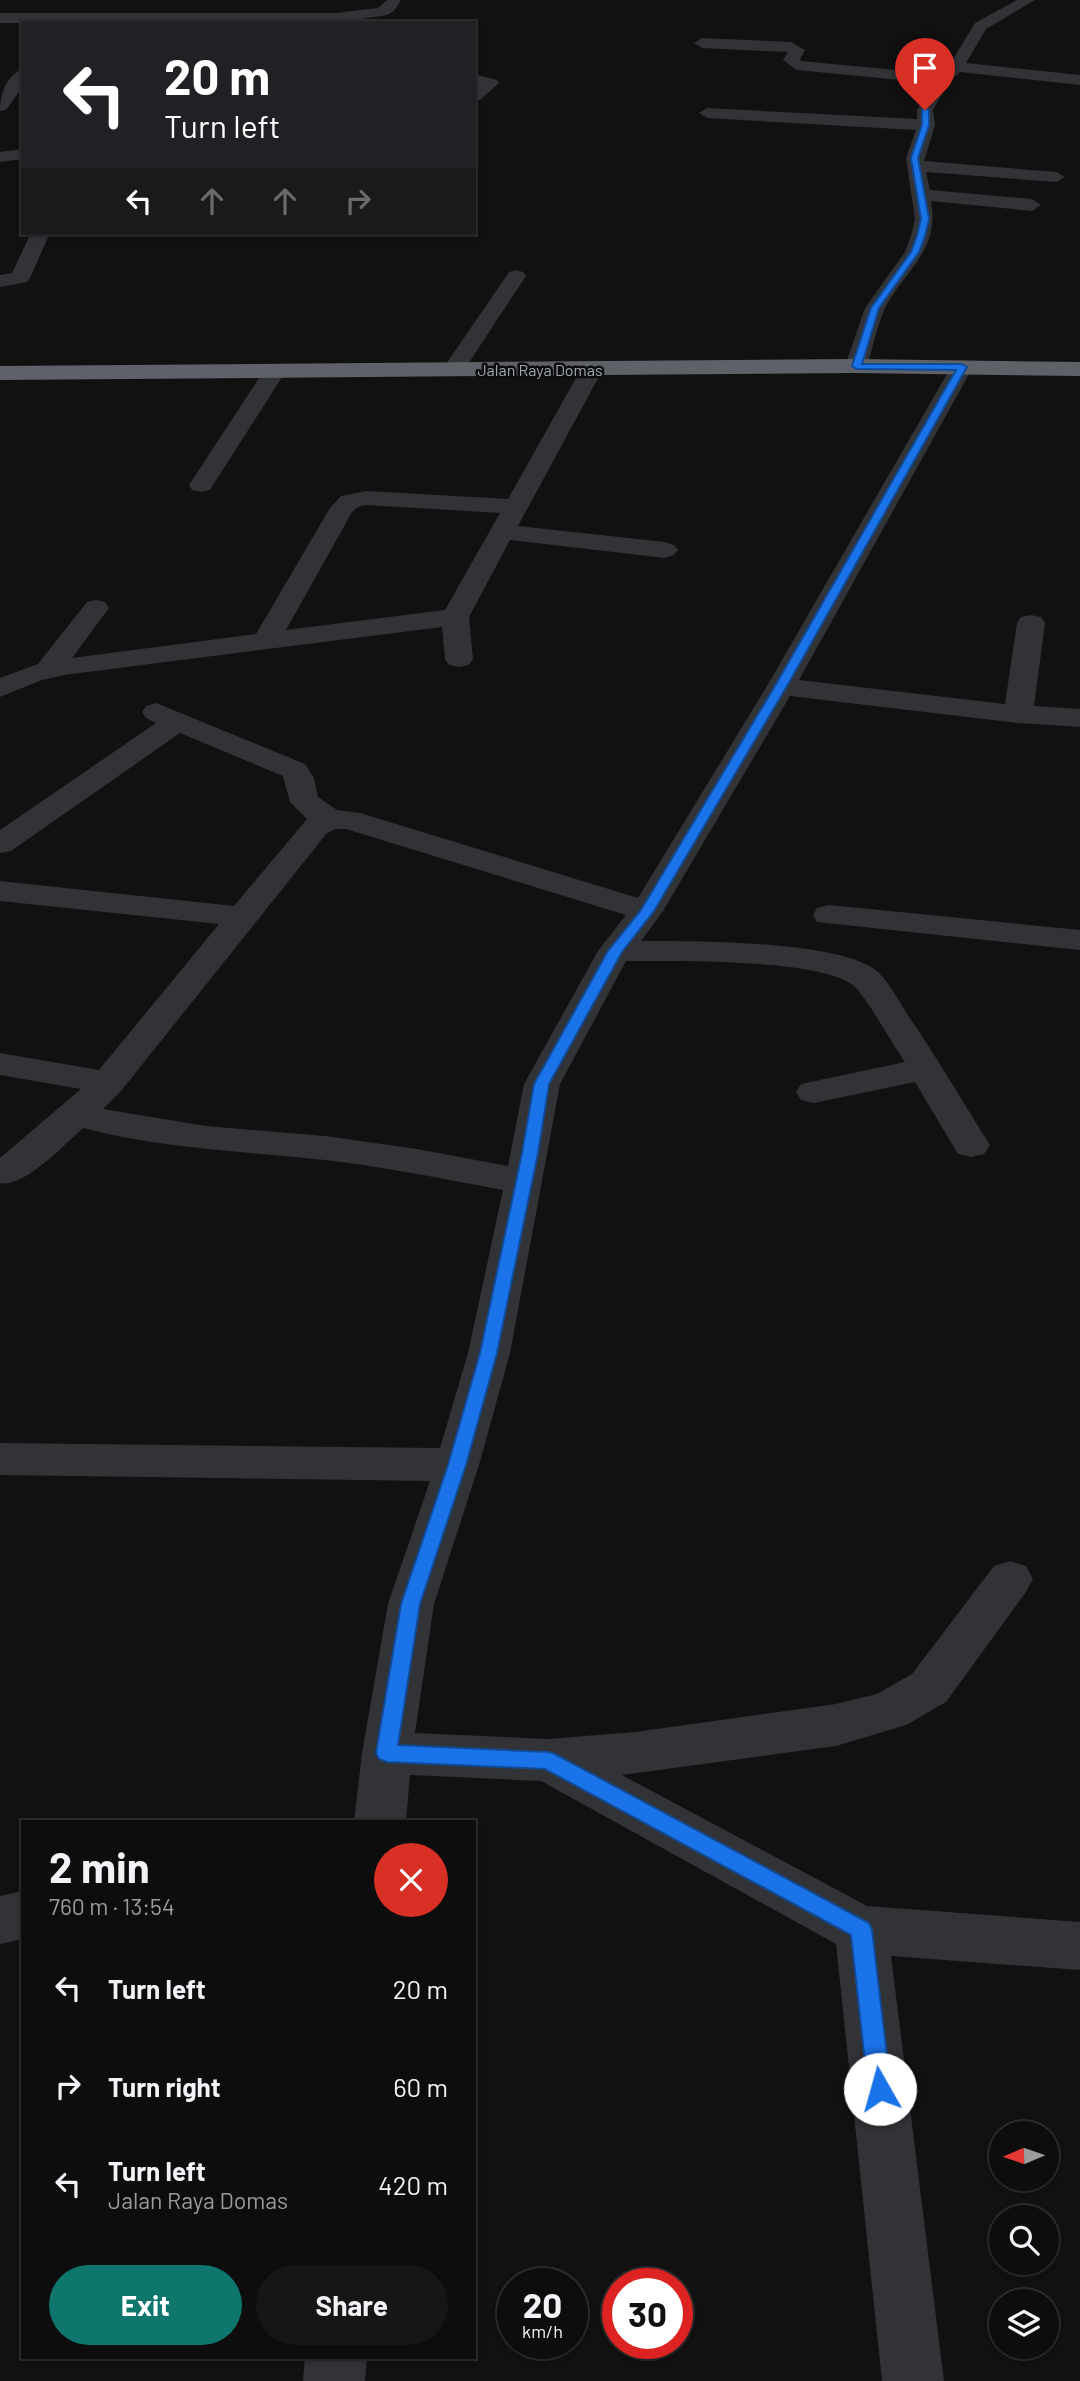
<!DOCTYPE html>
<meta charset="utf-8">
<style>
body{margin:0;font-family:Barlow,sans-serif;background:#161617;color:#f1f3f6;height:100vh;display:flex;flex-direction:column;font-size:26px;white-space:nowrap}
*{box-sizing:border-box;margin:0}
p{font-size:23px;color:#9a9c9e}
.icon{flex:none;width:38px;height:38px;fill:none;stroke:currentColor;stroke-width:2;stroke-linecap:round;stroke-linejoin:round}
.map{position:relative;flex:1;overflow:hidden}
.sheet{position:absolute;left:21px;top:1820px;width:455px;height:539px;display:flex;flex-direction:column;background:#0d0d0e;border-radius:0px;box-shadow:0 2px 5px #0004,0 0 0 2px #2d2d2e}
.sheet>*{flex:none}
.top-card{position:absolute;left:21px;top:21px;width:455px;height:214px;border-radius:0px;box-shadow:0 2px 5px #0004,0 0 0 2px #2d2d2e;background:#202124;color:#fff;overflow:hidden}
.needle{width:46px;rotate:268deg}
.controls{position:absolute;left:989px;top:2121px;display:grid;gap:14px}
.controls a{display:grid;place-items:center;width:70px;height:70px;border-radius:50%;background:#0d0d0e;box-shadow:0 2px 5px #0004,0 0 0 2px #2d2d2e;font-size:35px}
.speed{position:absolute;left:497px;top:2268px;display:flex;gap:14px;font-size:35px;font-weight:700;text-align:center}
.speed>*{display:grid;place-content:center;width:91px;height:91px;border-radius:50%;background:#0d0d0e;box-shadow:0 2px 5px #0004,0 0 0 2px #2d2d2e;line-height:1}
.speed small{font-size:18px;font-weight:400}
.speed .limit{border:10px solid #d22;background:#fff;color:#111}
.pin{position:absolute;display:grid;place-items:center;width:60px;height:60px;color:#fff;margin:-72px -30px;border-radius:50% 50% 50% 0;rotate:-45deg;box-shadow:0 0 7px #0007}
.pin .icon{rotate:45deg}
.me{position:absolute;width:77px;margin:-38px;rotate:353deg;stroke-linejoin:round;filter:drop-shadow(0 0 5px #0008)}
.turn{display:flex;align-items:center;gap:24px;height:147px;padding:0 28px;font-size:32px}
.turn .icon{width:91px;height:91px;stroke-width:2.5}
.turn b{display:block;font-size:49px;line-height:60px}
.lanes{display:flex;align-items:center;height:66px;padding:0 28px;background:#0003;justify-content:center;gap:35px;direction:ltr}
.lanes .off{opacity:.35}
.round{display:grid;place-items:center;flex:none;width:74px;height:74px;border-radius:37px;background:#161617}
.overview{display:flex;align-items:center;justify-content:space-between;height:119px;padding:0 28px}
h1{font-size:42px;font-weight:700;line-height:52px}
.primary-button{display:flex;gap:14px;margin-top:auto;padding:14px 28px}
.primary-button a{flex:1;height:80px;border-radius:42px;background:#0f766e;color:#fff;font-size:28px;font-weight:700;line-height:80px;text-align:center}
.primary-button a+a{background:#161617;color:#f1f3f6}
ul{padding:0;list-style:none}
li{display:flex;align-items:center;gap:21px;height:98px;padding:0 28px}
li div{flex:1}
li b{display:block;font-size:26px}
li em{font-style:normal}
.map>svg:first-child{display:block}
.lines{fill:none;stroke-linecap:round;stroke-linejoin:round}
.minor{fill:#323337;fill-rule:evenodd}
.highway{fill:#5e6168;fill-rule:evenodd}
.route{fill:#1a73e8;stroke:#114b97;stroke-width:2}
.labels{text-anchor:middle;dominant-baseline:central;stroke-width:5;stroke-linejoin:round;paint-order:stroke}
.far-street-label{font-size:16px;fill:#a2a8b3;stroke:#0c0c0d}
</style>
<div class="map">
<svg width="1080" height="2381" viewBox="0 0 1080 2381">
<rect width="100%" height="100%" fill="#111112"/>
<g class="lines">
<path class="minor" d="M387 0H401L394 11 387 15 336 23H0V13H336L378 8Z
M1017 0H1035L986 29 966 63 1080 75V85L960 72 949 82 933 110 935 125 924 161 1056 172 1065 177 1056 182 926 172 930 190 1032 199 1041 205 1032 211 931 201C940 252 905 269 885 308 877 326 873 347 867 366L864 371H848L845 366 865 308 905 252 911 236 915 219 906 158 916 130 707 118 699 113 707 108 917 119V110L932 83 797 70 783 60 788 52 702 48 694 43 702 38 791 42 805 50 800 59 801 61 939 74 950 64 975 23Z
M23 69V86L6 110 0 111C0 95 6 75 23 69Z
M474 74 497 80 499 83 480 100 474 101V88L478 85 474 84Z
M23 149V159L0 162V152Z
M31 233H50L30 278 27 282 0 287V275L12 273Z
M516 270 523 272 526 276 464 370 461 375H445L442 370 509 272Z
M962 360 970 362 973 367 799 680 1005 704 1017 623 1021 617 1031 615 1041 617 1045 623 1034 706 1080 709V727L1018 723 790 696 663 911 641 941C689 941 849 940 880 974 891 986 899 1001 907 1014 937 1057 962 1101 990 1145L984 1154 971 1157 958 1154 915 1082 814 1103 801 1100 796 1092 801 1084 905 1062C892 1044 868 999 854 986 821 958 673 961 626 961L560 1084 510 1353 479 1465 434 1604 415 1733 548 1739 635 1732 836 1704 877 1694 912 1674 994 1566 1010 1561 1026 1566 1033 1579 1026 1592 946 1702 906 1725 836 1746 622 1775 867 1906 1080 1922V1970L891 1956 944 2381H882L836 1944 541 1781 410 1775 406 1822H354L362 1753 388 1604 430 1481 0 1475V1443L440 1448 468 1353 503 1190C444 1179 385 1167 325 1160 244 1151 162 1149 83 1128 65 1144 23 1189 0 1183V1158L81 1089 0 1075V1053L99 1070 219 924 0 901V881L234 906 307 819 290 802 283 776 180 733 11 851 0 853V830L156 723 146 718 142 712 146 706 156 703 305 764 314 778 318 797 337 810 360 813 638 898 767 686 951 367 954 362ZM335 829H346L626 915 598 951 524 1084 508 1166 417 1149 325 1136 206 1126 103 1109 121 1091 327 833Z
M592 362 600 364 603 369 518 526 665 542 674 545 678 550 674 555 665 558 510 540 469 617 473 659 469 665 459 667 449 665 445 659 442 627 64 675 42 680 0 697V678L38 664 87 602 96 600 105 602 109 608 72 658 256 634 330 508 341 496 366 491 508 499 581 369 584 364ZM366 505 500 513 445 610 286 630 352 512 358 507Z
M275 364 283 366 286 371 213 485 210 490 201 492 192 490 189 485 267 366Z
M829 905 1080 930V950L817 922 813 915 817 908Z
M23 1891V1939L0 1944V1896Z
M305 2357H367L365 2381H303Z"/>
<path class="highway" d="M856 359 1080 362V376L856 373 0 380V366Z"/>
</g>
<path class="route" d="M925 108 929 110V125L918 158 929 219 925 236 919 252 879 308 862 364H962L967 367 787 686 654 911 622 952 549 1084 538 1153 497 1353 466 1465 420 1604 398 1745 548 1752 555 1754 869 1923 872 1930 891 2089 888 2097 880 2100 871 2097 868 2089 851 1935 545 1769 387 1762 379 1759 376 1753 401 1604 448 1465 480 1353 522 1153 534 1084 608 951 641 910 775 686 956 370 856 369 852 366 871 308 911 252 917 236 921 219 911 158 922 125V110Z"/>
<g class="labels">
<g class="far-street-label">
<text x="540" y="369">Jalan Raya Domas</text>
</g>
</g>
</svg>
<div class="controls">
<a><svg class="needle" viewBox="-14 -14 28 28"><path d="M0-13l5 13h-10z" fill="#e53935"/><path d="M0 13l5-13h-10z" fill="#9a9c9e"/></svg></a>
<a><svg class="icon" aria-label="search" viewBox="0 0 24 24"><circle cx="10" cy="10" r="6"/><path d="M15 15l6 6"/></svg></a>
<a><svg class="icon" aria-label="layers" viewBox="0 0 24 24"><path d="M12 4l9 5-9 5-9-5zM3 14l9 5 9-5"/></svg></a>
</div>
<div class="speed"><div>20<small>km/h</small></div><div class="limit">30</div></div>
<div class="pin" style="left:925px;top:110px;background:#d93025"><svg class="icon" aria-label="arrive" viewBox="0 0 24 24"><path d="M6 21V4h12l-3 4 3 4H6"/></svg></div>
<svg class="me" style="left:880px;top:2089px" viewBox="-20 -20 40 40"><circle r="19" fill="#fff"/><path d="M0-13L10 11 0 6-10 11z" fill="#1a73e8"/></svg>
<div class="top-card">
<div class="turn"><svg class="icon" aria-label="left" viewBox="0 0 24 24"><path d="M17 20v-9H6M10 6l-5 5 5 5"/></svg><div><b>20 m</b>Turn left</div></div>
<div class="lanes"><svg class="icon" aria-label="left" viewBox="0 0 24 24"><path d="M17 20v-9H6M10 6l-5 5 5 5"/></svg><svg class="icon off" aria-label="ahead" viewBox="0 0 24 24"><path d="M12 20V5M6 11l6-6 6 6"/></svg><svg class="icon off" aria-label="ahead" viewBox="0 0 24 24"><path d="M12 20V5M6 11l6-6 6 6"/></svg><svg class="icon off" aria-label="right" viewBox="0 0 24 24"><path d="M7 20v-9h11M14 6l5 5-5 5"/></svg></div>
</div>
<section class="sheet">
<div class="overview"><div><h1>2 min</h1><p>760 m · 13:54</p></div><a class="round" style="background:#d93025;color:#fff"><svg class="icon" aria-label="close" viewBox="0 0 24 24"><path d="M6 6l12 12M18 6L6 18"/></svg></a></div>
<ul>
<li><svg class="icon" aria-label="left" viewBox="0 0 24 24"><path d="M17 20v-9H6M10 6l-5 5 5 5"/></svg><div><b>Turn left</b></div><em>20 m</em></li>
<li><svg class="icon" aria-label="right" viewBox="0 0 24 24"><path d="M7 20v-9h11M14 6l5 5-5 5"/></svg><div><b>Turn right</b></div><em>60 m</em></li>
<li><svg class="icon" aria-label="left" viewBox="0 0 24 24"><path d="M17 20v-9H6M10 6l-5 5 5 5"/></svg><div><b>Turn left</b><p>Jalan Raya Domas</p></div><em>420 m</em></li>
</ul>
<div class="primary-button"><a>Exit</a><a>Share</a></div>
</section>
</div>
